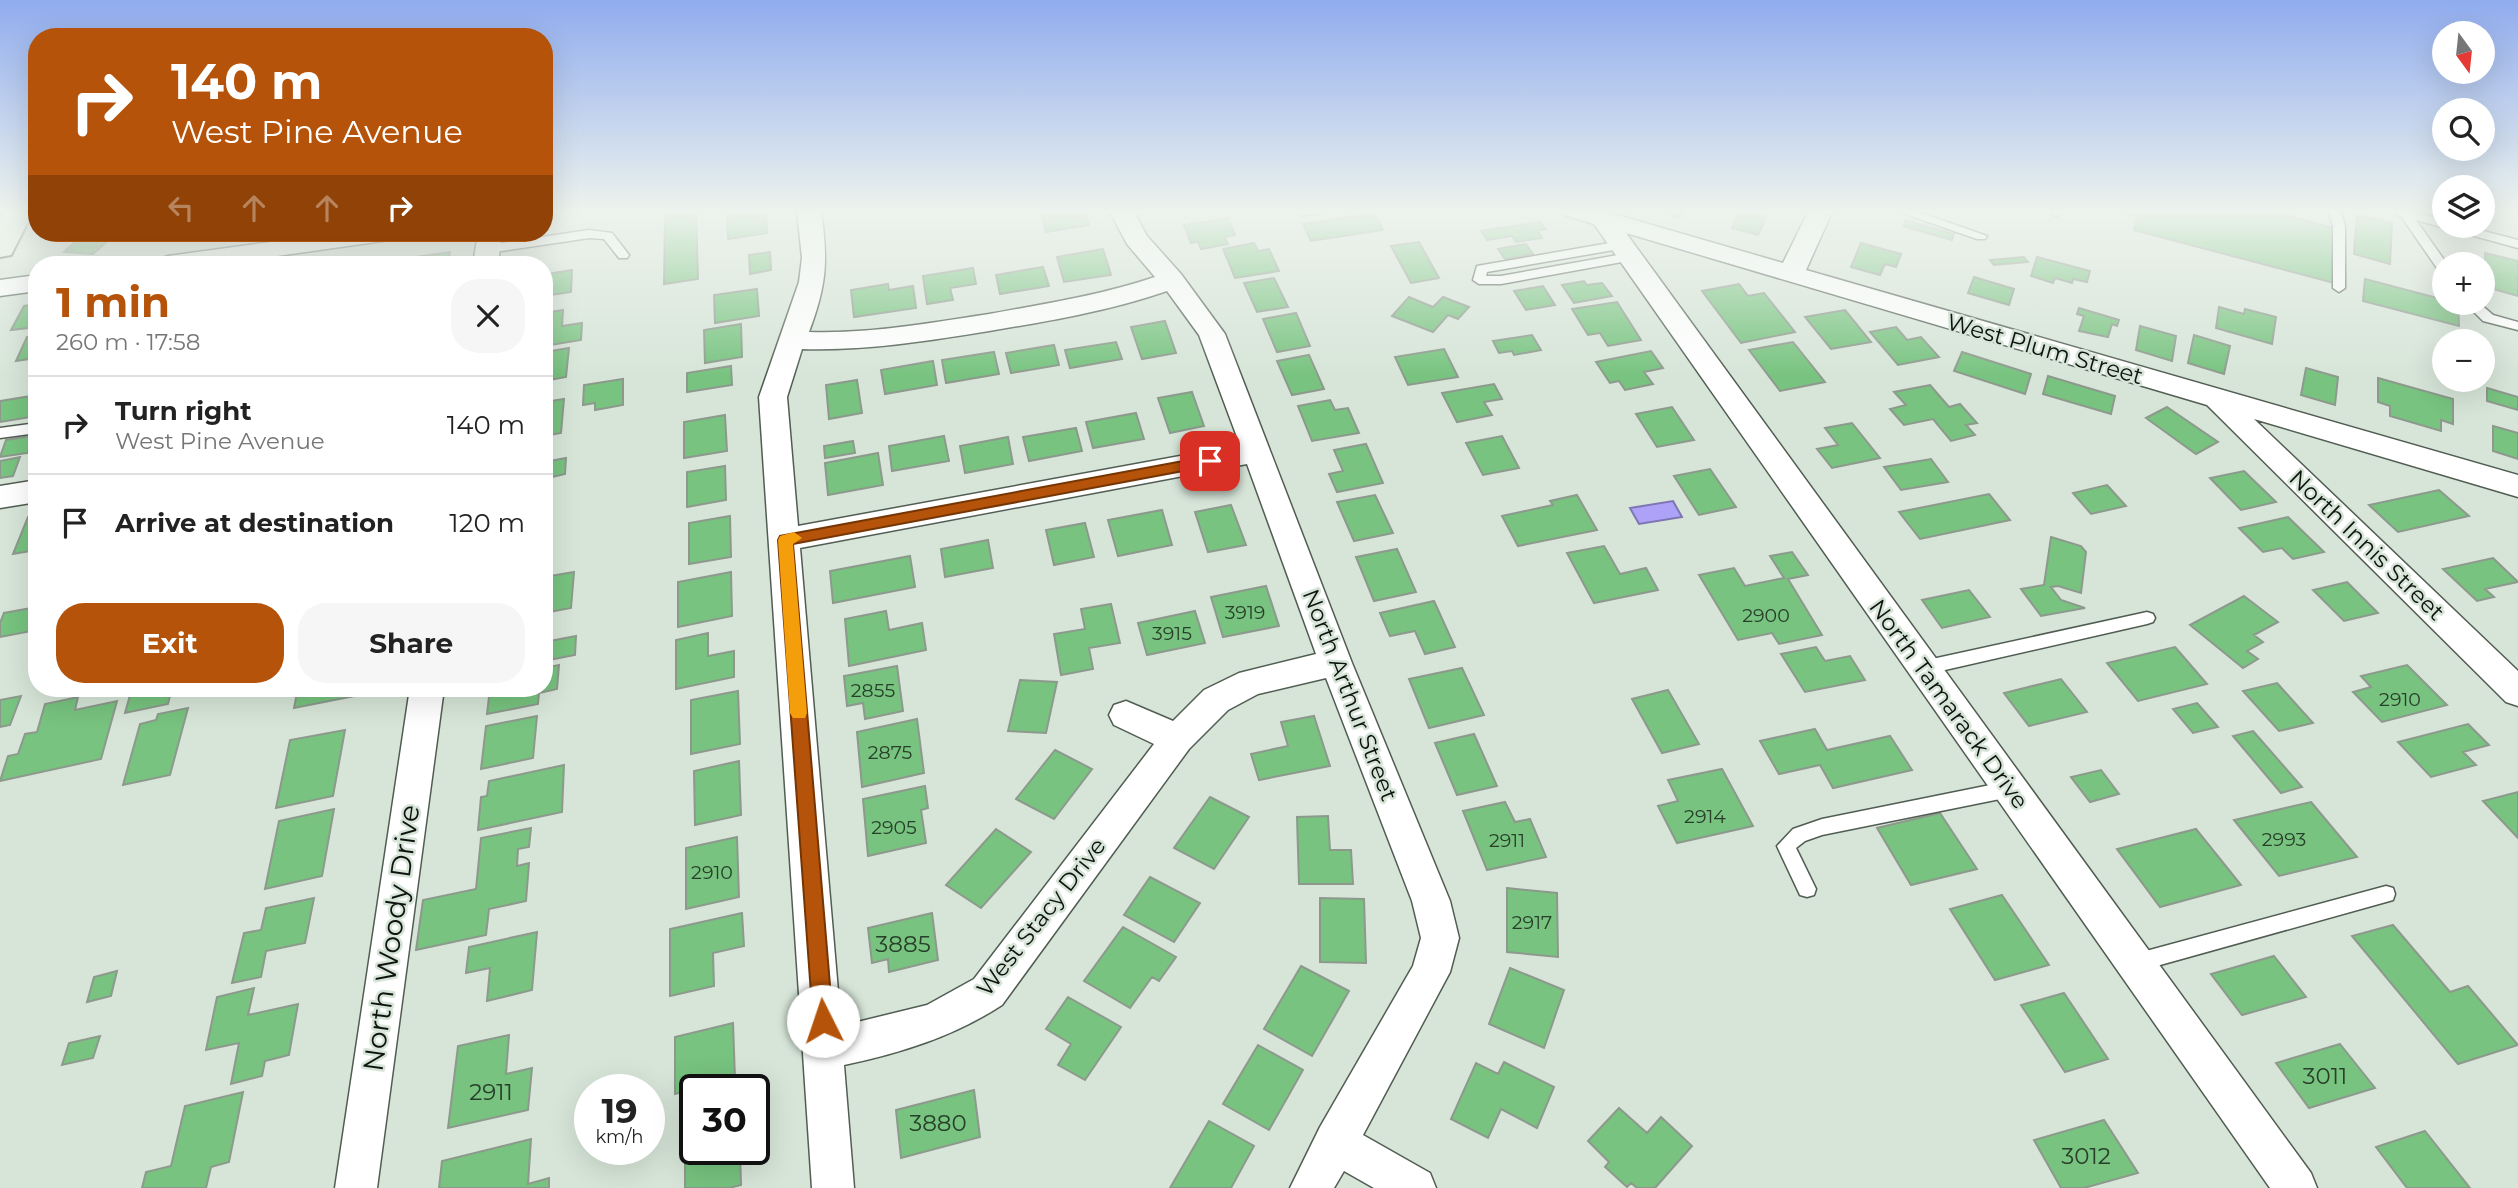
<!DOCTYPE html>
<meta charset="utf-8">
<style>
body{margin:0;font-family:Montserrat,sans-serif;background:#f6f6f6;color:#222;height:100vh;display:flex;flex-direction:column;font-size:26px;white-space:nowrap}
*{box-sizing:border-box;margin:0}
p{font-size:23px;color:#767676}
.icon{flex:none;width:38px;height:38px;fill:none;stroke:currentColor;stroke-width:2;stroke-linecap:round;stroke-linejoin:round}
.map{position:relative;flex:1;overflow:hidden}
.drawer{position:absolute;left:28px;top:256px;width:525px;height:441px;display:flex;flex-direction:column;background:#fff;border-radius:28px;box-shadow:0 7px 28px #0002}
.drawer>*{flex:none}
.banner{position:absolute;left:28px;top:28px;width:525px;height:214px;border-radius:28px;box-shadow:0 7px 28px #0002;background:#b45309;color:#fff;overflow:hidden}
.needle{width:46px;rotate:165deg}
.tools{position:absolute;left:2432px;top:21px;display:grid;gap:14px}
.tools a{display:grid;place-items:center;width:63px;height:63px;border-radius:50%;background:#fff;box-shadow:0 7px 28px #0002;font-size:35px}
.speed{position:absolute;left:574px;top:1074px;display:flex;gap:14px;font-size:35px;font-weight:700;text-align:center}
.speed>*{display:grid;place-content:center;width:91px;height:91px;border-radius:50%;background:#fff;box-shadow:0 7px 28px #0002;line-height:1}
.speed small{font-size:18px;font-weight:400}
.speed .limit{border:4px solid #111;border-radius:10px;background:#fff;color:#111}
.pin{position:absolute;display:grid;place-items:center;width:60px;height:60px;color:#fff;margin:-30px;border-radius:14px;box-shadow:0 4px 10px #0006}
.me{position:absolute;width:77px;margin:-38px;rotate:356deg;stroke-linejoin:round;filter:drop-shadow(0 0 5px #0008)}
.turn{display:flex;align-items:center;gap:24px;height:147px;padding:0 28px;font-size:32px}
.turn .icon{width:91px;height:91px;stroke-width:2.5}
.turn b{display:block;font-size:49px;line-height:60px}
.lanes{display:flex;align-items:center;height:66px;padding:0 28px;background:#0003;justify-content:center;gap:35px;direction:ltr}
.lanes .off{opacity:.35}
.round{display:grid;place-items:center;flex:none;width:74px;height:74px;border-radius:28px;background:#f6f6f6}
.headline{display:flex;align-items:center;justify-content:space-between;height:119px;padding:0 28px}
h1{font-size:42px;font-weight:700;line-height:52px;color:#b45309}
.action{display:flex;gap:14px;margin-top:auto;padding:14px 28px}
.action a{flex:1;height:80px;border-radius:28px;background:#b45309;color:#fff;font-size:28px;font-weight:700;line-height:80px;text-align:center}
.action a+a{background:#f6f6f6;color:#222}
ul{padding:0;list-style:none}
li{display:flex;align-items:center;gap:21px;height:98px;padding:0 28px;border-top:2px solid #e0e0e0}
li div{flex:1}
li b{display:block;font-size:26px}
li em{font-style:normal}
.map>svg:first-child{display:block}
.water{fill:#ada1f8;stroke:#7d76b2;stroke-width:2}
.building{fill:#77c37f;stroke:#8d998d;stroke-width:2}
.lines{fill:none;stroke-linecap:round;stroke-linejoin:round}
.lane-casing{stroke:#515d52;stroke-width:3}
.street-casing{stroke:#515d52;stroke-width:3}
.secondary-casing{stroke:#515d52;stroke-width:4}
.lane{fill:#fff;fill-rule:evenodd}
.street{fill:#fff;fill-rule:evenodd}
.secondary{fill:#e1f4e2;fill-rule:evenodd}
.route{fill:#b45309;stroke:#753606;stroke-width:2}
.slow{fill:#f59e0b}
.labels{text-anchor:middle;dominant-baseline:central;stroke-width:5;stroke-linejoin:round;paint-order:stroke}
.number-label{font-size:19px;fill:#283f2a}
.street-label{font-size:23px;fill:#0e130e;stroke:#d7e5d8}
.near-number-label{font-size:23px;fill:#283f2a}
.near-street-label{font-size:28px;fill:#0e130e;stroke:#d7e5d8}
</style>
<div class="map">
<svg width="2518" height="1188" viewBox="0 0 2518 1188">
<rect width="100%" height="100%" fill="#d7e5d8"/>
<path class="water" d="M1673 501 1682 517 1639 524 1630 508Z"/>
<path class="building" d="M696 210 698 279 664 284 665 215Z
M748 210H755V214L766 213 767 233 728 239 727 213Z
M1040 210H1085L1089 225 1046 232Z
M1657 210H1685L1679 218Z
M1740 210H1761L1759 215 1766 217 1758 235 1732 228Z
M2114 210H2265L2338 229 2334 283 2134 230 2138 216Z
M1374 213 1383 230 1311 241 1303 224Z
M2357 215 2392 223 2390 264 2354 254Z
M1228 218 1235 235 1224 237 1228 244 1201 249 1198 242 1191 243 1184 225Z
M1906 220 1954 234 1952 240 1903 226Z
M1540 222 1546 229 1538 231 1542 238 1516 242 1512 236 1487 240 1481 231Z
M84 234 113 236 93 254 64 252Z
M1419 242 1439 278 1411 283 1391 246Z
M1254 243 1258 251 1269 249 1279 271 1235 278 1223 249Z
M1861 243 1901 254 1896 267 1885 264 1880 275 1851 267Z
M1526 244 1533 254 1505 259 1498 249Z
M1103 249 1111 275 1064 282 1057 257Z
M450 252 448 264H408L409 258Z
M770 252 771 270 750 274 749 255Z
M2485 253 2518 261V296L2486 287Z
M2024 257 2028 262 1994 265 1990 260Z
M2037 257 2090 271 2087 282 2073 279 2072 283 2055 278 2053 283 2031 276Z
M1043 267 1049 286 1000 294 996 275Z
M973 268 976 284 950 288 953 300 927 304 923 276Z
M572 270 571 292 544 296 547 274Z
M1974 277 2014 289 2009 305 1968 293Z
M1274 278 1288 307 1257 312 1244 283Z
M2365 279 2445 300V303H2458L2459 326 2363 301Z
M1584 281 1587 285 1602 283 1612 296 1574 303 1562 285Z
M888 284 889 290 913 286 916 308 854 317 851 290Z
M1739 284 1748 296 1764 293 1795 332 1741 343 1702 291Z
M1543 286 1555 305 1526 310 1514 291Z
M757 289 759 316 715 323 714 295Z
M1409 297 1433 307 1443 297 1469 307 1458 319 1448 315 1433 332 1392 316Z
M1617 302 1641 340 1608 346 1600 333 1588 335 1572 309Z
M37 304V327L11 330 24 306Z
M2219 307 2244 314 2245 309 2276 317 2272 344 2216 328Z
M2079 308 2119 320 2117 326 2112 324 2108 337 2079 331 2084 316 2077 314Z
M563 310 562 326 582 323 581 340 544 346V313Z
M1845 310 1871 342 1831 349 1805 317Z
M1296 313 1310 346 1277 352 1263 319Z
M1165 321 1176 353 1142 359 1131 327Z
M741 324 742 357 705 363 704 330Z
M2140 326 2176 336 2172 361 2136 350Z
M1896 327 1907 340 1921 337 1939 357 1898 365 1870 332Z
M1532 335 1541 350 1514 355 1512 351 1499 353 1493 341Z
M2194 335 2230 346 2224 374 2188 363Z
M37 336V358L16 361 27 337Z
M1116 342 1122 359 1070 368 1065 350Z
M1793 342 1825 382 1780 391 1749 350Z
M1054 345 1059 365 1011 373 1006 353Z
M569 348 566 377 544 381V352Z
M1444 349 1458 377 1408 385 1395 357Z
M1651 351 1663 368 1644 372 1653 384 1625 390 1619 381 1610 383 1596 362Z
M994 352 999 374 946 383 942 360Z
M1962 352 2031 374 2025 394 1954 371Z
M1309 355 1324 389 1292 395 1277 361Z
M933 361 937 385 885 394 881 370Z
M731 366 732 385 687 392V373Z
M2306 368 2338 377 2335 405 2301 395Z
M2048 376 2115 396 2111 414 2043 394Z
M2378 378 2453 399V424L2441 420V431L2390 416V406L2378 402Z
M623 379V405L595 410V403L583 405 584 385Z
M857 380 862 413 829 419 826 385Z
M1494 384 1502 399 1484 402 1492 415 1457 422 1442 393Z
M1930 385 1949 407 1960 404 1977 423 1966 425 1975 435 1951 441 1933 419 1904 425 1890 409 1906 405 1894 392Z
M2487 388 2518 397V410L2487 401Z
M1192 392 1204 426 1170 433 1158 398Z
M37 395V416L0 422V401Z
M564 399 561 433 544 436V402Z
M1330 400 1335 410 1348 408 1359 433 1312 441 1298 406Z
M1672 407 1694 440 1657 447 1636 414Z
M2167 407 2218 442 2196 454 2146 418Z
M1136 413 1144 439 1093 448 1086 422Z
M725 415 727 451 684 458V422Z
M1852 423 1880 458 1832 468 1817 449 1838 445 1825 428Z
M2493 426 2518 433V459L2493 451Z
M1076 428 1082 451 1029 461 1023 437Z
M37 435 33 452 0 457 6 440Z
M944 436 949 461 892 471 889 446Z
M1502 436 1519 468 1483 475 1466 443Z
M1008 437 1013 464 965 473 960 446Z
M853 441 855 453 825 458 824 446Z
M1366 444 1383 483 1337 492 1329 474 1343 471 1334 450Z
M878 453 883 485 828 495 825 463Z
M20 457 13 476 0 478V461Z
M566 458 565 474 544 479V462Z
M1931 459 1948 482 1901 490 1884 467Z
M725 466 726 500 687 507V472Z
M1710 469 1736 507 1699 515 1674 476Z
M2244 471 2276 502 2241 510 2210 478Z
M2107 485 2126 506 2091 514 2073 493Z
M2439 490 2469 516 2398 532 2369 505Z
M1989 494 2010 520 1920 539 1899 512Z
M1375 495 1393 533 1354 541 1337 502Z
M1577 495 1597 530 1518 546 1502 516 1553 505 1550 501Z
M1231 505 1246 545 1208 552 1195 512Z
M1162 510 1172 545 1118 556 1108 520Z
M37 516V550L13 554 28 517Z
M730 516 731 557 689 564V523Z
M2288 517 2324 552 2293 559 2282 548 2263 552 2239 528Z
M1085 523 1094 557 1054 565 1046 530Z
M2051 537 2081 546 2086 552 2081 593 2058 586 2051 587 2061 600 2085 608 2041 616 2021 589 2044 585Z
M988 540 993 568 945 577 941 549Z
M1604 546 1620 574 1646 568 1658 590 1594 603 1567 553Z
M1397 549 1416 592 1374 601 1356 557Z
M1792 552 1808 575 1788 579 1822 635 1779 644 1772 633 1738 640 1699 575 1734 568 1745 586 1784 578 1770 556Z
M910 556 915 587 833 603 830 571Z
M2493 558 2518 582 2485 589 2494 597 2477 601 2443 569Z
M574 572 571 608 544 613V577Z
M731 572 732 616 678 627V582Z
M2347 582 2378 613 2344 621 2313 590Z
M1266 586 1279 626 1223 637 1211 597Z
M1969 590 1990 617 1942 628 1922 600Z
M2244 596 2278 622 2254 635 2263 642 2247 651 2258 659 2243 668 2190 625Z
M1434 601 1455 647 1425 654 1415 631 1390 636 1380 613Z
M1111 604 1120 643 1089 648 1093 669 1061 675 1054 634 1085 629 1081 609Z
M37 607V630L0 637V623L4 613Z
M886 611 889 630 922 623 926 650 849 666 845 619Z
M1195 611 1205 643 1147 655 1138 623Z
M708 633V656L734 651V677L676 689V640Z
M576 636 575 655 544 661V642Z
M1816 647 1825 661 1850 656 1865 680 1805 692 1781 654Z
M2175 647 2207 684 2138 701 2107 663Z
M559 665 557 689 539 693 538 704 487 714 490 688H544V668Z
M2407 665 2447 705 2382 722 2353 692 2371 687 2361 676Z
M897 666 903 711 865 719 863 703 847 706 844 676Z
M1462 668 1484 715 1429 728 1409 679Z
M2061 679 2087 712 2029 726 2004 693Z
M1020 680 1057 682 1046 733 1008 731Z
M2277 683 2313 723 2279 731 2243 691Z
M132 688H172L168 704 125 713Z
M298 688H356L355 696 294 708Z
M1668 690 1699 744 1662 753 1632 699Z
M738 691 740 744 691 754V700Z
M21 696 10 725 0 727V700Z
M78 697 75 710 117 701 101 759 0 781 8 756 18 754 25 734 37 732 45 704Z
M2197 703 2218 727 2193 733 2173 709Z
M188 708 170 775 123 785 140 724 156 720 158 714Z
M537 716 533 758 481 769 486 726Z
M1314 716 1330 766 1259 780 1251 754 1288 746 1281 722Z
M917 719 924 773 862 787 857 732Z
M2468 724 2489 745 2463 752 2476 765 2431 777 2398 742Z
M1815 729 1827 750 1890 736 1912 770 1833 788 1820 765 1779 774 1760 741Z
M345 730 333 796 276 808 290 740Z
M2253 731 2302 787 2281 793 2233 736Z
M1474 734 1497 786 1457 795 1435 743Z
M1055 750 1092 769 1054 819 1016 799Z
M739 761 741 815 695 825 694 771Z
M564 765 562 812 478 830 481 797 487 796 489 781Z
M1722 769 1753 826 1677 843 1658 806 1678 801 1668 780Z
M2101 770 2119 794 2090 802 2071 777Z
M925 786 928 808 921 810 926 843 868 856 863 799Z
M2518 792V838L2483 801Z
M1210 797 1249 817 1214 869 1174 848Z
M1505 802 1515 822 1530 819 1546 857 1487 870 1463 811Z
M2311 802 2357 857 2279 876 2234 820Z
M334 809 322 876 265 889 279 821Z
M1940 813 1977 869 1911 885 1877 828Z
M1328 816 1330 850H1351L1353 884H1299L1297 817Z
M531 828 529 847 518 849 517 866 529 863 526 901 489 909 486 935 416 950 423 900 476 889 481 838Z
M996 829 1031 852 981 908 946 885Z
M2196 829 2241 885 2160 907 2117 849Z
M737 837 739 897 686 909V848Z
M1150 877 1200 903 1174 942 1124 915Z
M1507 888 1557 893 1558 957 1507 952Z
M2002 895 2049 965 1995 980 1950 909Z
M314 898 305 943 266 951 261 977 232 983 244 933 261 930 266 908Z
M1320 898 1364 899 1366 963 1320 962Z
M742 913 744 946 713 953 714 986 670 996V929Z
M932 913 938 960 889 972 888 959 872 963 868 928Z
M2393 925 2450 992 2468 986 2518 1045 2458 1064 2352 936Z
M1123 927 1176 957 1159 981 1152 977 1130 1008 1084 981Z
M537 932 532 990 487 1001 490 968 466 973 469 947Z
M2274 956 2306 997 2242 1015 2211 974Z
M1301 966 1349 991 1312 1056 1264 1029Z
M1510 968 1564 990 1544 1048 1489 1024Z
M117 971 111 996 87 1002 94 977Z
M254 988 248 1015 298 1004 289 1055 265 1061 262 1076 231 1084 239 1043 206 1050 217 997Z
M2064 993 2108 1059 2065 1072 2021 1005Z
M1068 997 1121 1027 1085 1080 1058 1065 1071 1044 1046 1029Z
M733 1023 735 1079 675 1094V1037Z
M509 1035 506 1074 532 1068 528 1110 448 1128 458 1046Z
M100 1036 93 1058 62 1065 69 1043Z
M2340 1044 2375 1088 2309 1108 2276 1063Z
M1258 1045 1303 1070 1269 1130 1223 1104Z
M1504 1062 1554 1087 1537 1128 1501 1109 1488 1138 1451 1119 1476 1063 1498 1074Z
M974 1090 980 1137 901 1158 896 1110Z
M243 1092 229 1162 211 1167 206 1188H142L146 1172 171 1166 185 1106Z
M1619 1108 1647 1133 1661 1117 1692 1146 1655 1188H1637L1631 1183 1627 1187 1605 1167 1609 1162 1588 1141Z
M2104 1120 2138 1173 2084 1188H2061L2034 1140Z
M1209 1121 1254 1146 1231 1188H1170Z
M2425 1131 2470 1188H2407L2376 1147Z
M695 1135V1150H740L741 1185 729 1188H685V1137Z
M531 1139 528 1184 549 1178V1188H439L442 1161Z"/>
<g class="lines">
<g class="lane-casing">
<path id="lane" d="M1300 210H1323L1317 214 1301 215Z
M1894 210H1913L1987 236 1985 239H1977Z
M2051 210H2063V212L2057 216 2053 215Z
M2328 210H2340L2345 226V288L2339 292 2333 288V226Z
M2396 210H2409L2445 220V226H2465L2518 240V248L2416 220 2447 264 2445 275 2441 274 2401 216 2397 215Z
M589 230 612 233 629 255 627 258H619L604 239 589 238 488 253 482 249 488 245Z
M1621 241 1625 242V248L1487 272 1486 276H1501L1629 253 1635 257 1633 260 1501 284H1479L1473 280 1477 266Z
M2465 303H2479L2493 315 2518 322V330L2483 321Z
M37 423V433L0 438V428Z
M2147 612 2153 614 2155 618 2153 622 2147 624 1923 675 1917 673 1915 668 1917 663 1923 661Z
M2010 781 2016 784 2019 789 2016 794 2010 797 1822 835 1805 841 1796 848 1816 889 1814 895 1807 897 1800 895 1777 846 1793 829 1822 819Z
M2386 886 2393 888 2395 894 2393 900 2386 902 2135 972 2128 969 2125 963 2128 957 2135 954Z"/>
</g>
<g class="street-casing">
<path id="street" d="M797 210H821C828 261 827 284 809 332 869 334 929 323 989 314 1045 304 1101 295 1155 277L1127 244 1109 210H1133L1147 236 1181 274 1225 334 1352 663 1450 901 1459 938 1450 972 1363 1135 1430 1173 1436 1188H1374L1344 1171 1334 1188H1290L1320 1127 1413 966 1421 938 1412 901 1326 678 1258 694 1228 710 1189 749 1002 1005C953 1037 900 1053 844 1065L854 1188H812L759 397 799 282 802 258ZM1167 291 1199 335 1240 445 798 526 787 397 802 349C865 351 927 341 989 331 1049 321 1109 311 1167 291ZM1247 464 1316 654 1239 673 1204 690 1173 721 1126 701 1114 705 1109 715 1114 725 1154 744 974 979 927 1005 841 1026 800 548Z
M1561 210H1600L1783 263 1809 210H1833L1806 270 2518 475V497L2254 419 2518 671V706L2506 702 2207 405 1626 233 2311 1173 2317 1188H2270L1594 224 1564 215Z
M338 233H402L399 238 390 240 221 264H155L159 259 168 256Z
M478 233H502L498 264H473Z
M37 275V291L0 296V280Z
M37 480V502L0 508V486Z
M410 688H444L377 1188H335Z"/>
</g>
<g class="secondary-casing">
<path id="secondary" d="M4 210H34L11 255 0 257V218Z"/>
</g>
<use href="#lane" class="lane"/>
<use href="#street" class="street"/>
<use href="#secondary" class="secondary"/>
</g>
<linearGradient id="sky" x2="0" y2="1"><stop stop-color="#90acee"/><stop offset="0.56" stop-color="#edf3ed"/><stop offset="1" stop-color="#edf3ed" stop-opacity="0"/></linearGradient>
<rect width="2518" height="377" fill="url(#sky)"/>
<path class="route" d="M1210 456 1215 457 1217 461 1215 465 793 544 833 1021 830 1028 823 1031 816 1028 813 1021 778 540 780 536Z"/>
<path class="slow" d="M794 532 802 538 793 544 807 713 805 718H793L790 713 778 540 780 536Z"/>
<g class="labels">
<g class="number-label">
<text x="1245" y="612">3919</text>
<text x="1766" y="615">2900</text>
<text x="1172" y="633">3915</text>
<text x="873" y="690">2855</text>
<text x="2400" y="699">2910</text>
<text x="890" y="752">2875</text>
<text x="1705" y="816">2914</text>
<text x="894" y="827">2905</text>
<text x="2284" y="839">2993</text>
<text x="1507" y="840">2911</text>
<text x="712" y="872">2910</text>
<text x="1532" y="922">2917</text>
</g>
<g class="street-label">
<text transform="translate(2045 349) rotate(16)">West Plum Street</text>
<text transform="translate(2367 545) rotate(44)">North Innis Street</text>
<text transform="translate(1350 695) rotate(69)">North Arthur Street</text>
<text transform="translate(1949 704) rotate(54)">North Tamarack Drive</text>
<text transform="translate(1041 917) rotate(-52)">West Stacy Drive</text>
</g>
<g class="near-number-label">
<text x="903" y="944">3885</text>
<text x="2325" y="1076">3011</text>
<text x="491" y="1092">2911</text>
<text x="938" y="1123">3880</text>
<text x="2086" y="1156">3012</text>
</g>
<g class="near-street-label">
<text transform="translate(391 938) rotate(-82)">North Woody Drive</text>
</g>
</g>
</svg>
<div class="tools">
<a><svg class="needle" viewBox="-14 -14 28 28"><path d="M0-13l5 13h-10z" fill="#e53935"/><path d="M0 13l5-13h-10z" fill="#767676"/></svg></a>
<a><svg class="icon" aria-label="search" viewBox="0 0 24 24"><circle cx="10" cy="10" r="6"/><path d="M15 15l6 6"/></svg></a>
<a><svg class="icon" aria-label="layers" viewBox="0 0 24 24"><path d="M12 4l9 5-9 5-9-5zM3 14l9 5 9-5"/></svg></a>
<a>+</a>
<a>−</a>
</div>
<div class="speed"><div>19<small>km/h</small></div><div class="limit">30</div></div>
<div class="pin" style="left:1210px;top:461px;background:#d93025"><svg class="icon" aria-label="arrive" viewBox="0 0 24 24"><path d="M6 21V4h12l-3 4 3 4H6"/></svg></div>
<svg class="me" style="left:823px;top:1021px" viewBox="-20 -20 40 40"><circle r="19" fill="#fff"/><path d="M0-13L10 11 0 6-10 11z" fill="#b45309"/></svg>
<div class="banner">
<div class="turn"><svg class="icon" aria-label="right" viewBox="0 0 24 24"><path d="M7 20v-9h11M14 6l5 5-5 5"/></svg><div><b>140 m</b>West Pine Avenue</div></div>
<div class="lanes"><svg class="icon off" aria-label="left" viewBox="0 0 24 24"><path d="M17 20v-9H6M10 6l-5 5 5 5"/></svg><svg class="icon off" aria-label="ahead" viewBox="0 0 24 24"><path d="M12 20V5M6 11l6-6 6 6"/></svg><svg class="icon off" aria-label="ahead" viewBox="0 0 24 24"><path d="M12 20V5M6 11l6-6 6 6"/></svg><svg class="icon" aria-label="right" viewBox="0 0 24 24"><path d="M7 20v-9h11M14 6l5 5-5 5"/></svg></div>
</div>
<section class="drawer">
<div class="headline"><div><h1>1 min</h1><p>260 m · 17:58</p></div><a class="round"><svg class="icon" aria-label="close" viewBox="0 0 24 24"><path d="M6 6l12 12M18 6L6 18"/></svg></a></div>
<ul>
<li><svg class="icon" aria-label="right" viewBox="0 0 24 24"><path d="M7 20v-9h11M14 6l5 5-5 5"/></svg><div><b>Turn right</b><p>West Pine Avenue</p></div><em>140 m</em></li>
<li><svg class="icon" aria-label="arrive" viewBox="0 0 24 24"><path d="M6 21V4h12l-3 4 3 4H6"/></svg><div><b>Arrive at destination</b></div><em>120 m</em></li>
</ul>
<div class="action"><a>Exit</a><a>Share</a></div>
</section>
</div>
